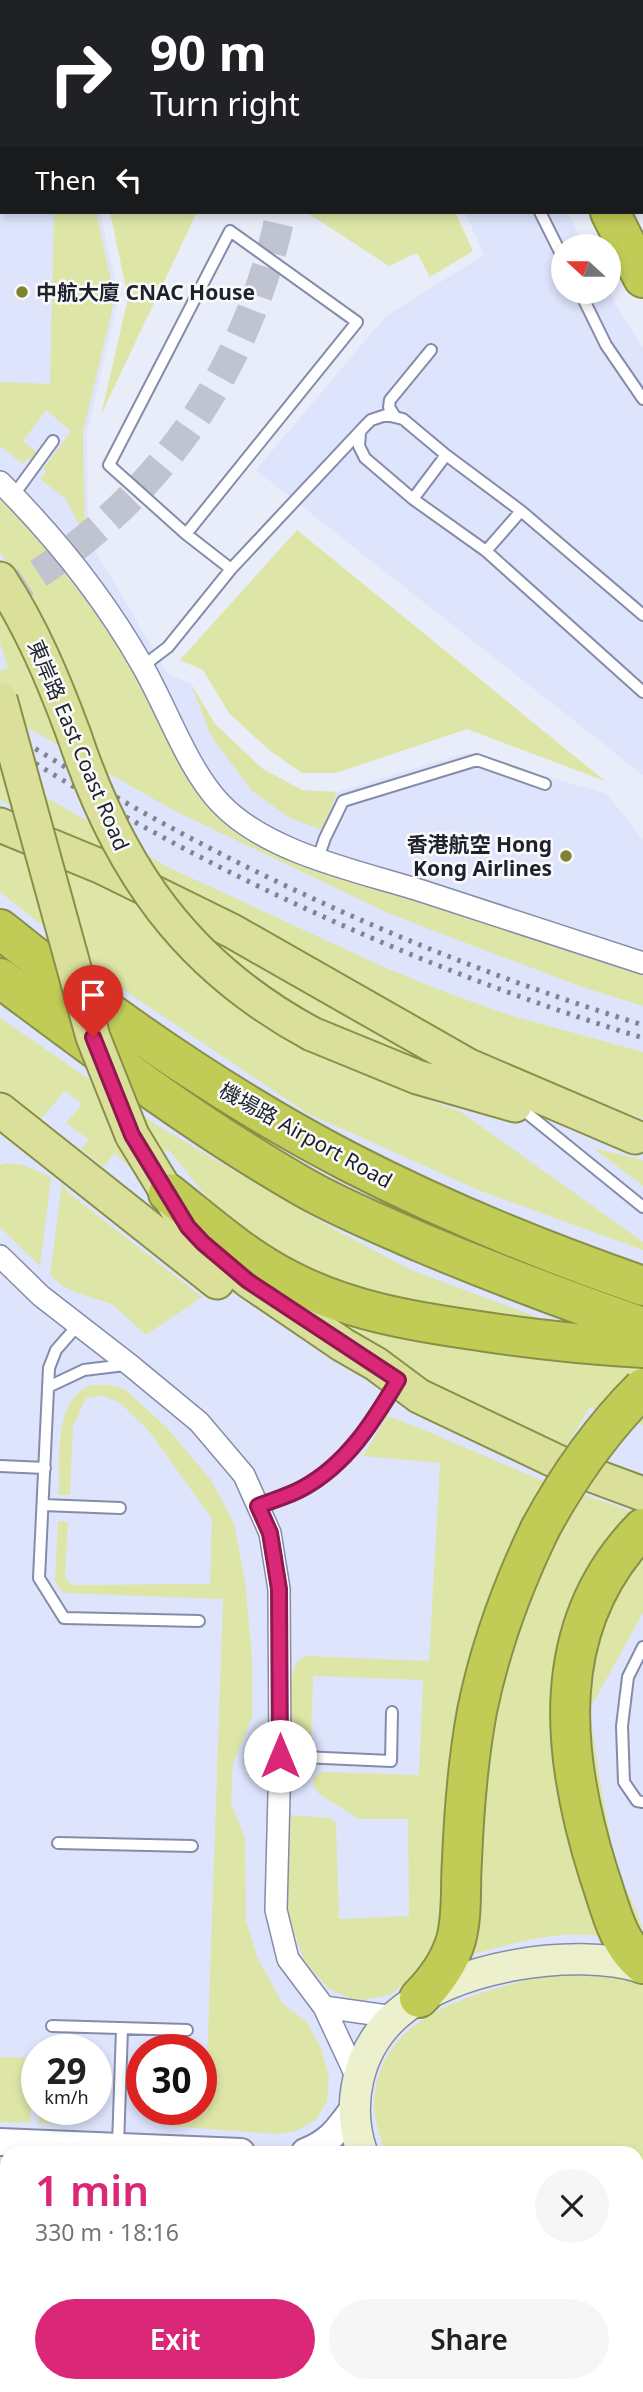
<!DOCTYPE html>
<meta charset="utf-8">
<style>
body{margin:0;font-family:"Noto Sans","Noto Sans TC",sans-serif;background:#f6f6f6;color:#202124;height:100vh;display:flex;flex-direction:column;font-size:26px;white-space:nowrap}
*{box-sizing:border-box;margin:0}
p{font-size:23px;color:#757577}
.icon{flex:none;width:38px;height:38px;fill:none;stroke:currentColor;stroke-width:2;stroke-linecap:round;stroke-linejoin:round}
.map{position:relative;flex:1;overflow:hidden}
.drawer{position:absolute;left:0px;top:2146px;width:644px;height:247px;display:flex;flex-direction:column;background:#fff;border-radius:21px 21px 0 0;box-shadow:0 4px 10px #0003}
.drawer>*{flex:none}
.top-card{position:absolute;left:0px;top:0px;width:644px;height:214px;box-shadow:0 4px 10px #0003;background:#202124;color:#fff;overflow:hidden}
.needle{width:46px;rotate:291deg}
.tools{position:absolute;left:551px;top:234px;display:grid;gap:14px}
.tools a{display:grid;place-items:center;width:70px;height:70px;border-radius:50%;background:#fff;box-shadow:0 4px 10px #0003;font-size:35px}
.speed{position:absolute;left:21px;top:2034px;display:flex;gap:14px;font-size:35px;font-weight:700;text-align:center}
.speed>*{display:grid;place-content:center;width:91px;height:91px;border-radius:50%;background:#fff;box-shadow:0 4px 10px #0003;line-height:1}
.speed small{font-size:18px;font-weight:400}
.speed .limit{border:10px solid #d22;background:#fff;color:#111}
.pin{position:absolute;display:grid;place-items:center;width:60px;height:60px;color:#fff;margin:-72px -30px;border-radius:50% 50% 50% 0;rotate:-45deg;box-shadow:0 0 7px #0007}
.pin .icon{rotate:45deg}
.me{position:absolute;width:77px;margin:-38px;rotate:0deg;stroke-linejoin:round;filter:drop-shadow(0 0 5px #0008)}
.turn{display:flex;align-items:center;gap:24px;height:147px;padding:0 35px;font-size:32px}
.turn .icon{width:91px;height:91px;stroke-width:2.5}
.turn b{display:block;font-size:49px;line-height:60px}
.then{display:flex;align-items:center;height:66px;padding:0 35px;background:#0003;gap:14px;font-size:26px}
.round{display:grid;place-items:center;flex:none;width:74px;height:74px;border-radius:37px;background:#f6f6f6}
.head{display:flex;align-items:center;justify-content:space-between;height:119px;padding:0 35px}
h1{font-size:42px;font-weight:600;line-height:52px;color:#db2777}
.primary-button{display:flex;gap:14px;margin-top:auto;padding:14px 35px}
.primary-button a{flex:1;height:80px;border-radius:42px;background:#db2777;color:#fff;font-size:28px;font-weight:600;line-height:80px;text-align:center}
.primary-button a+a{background:#f6f6f6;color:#202124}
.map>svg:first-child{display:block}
.built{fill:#dde4fb;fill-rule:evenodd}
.green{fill:#dee6a7}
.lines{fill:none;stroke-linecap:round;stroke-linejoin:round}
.secondary-tunnel{stroke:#c0c4d1;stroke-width:30;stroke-dasharray:30 15;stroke-linecap:butt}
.service-casing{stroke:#848ca9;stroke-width:14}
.minor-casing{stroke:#848ca9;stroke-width:24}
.tertiary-casing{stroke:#848ca9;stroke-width:30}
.secondary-casing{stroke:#848ca9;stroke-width:33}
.primary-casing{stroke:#889048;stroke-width:37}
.motorway-casing{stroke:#889048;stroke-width:42}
.service{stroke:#fff;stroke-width:10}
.minor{stroke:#fff;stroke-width:21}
.tertiary{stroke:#fff;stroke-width:26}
.secondary{stroke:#ecf0cd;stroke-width:30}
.primary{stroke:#dae09a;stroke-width:33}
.motorway{stroke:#c1cc57;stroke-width:38}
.rail{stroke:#808490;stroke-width:5;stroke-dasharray:3.5 7;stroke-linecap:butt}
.primary-bridge-casing{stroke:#889048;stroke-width:37;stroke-linecap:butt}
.motorway-bridge-casing{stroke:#889048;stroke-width:42;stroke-linecap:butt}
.primary-bridge{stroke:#dae09a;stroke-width:33}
.motorway-bridge{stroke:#c1cc57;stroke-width:38}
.route-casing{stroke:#8e194d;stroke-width:18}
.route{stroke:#db2777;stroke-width:12}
.poi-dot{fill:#7d842f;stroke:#fafafa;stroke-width:2.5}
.labels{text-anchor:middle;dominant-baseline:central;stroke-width:5;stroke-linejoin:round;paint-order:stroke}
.poi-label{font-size:21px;font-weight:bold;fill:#1e222d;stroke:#fafafa;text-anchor:start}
.street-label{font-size:21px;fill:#1e222d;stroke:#fafafa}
</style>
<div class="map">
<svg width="643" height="2392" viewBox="0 0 643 2392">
<rect width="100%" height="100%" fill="#e9edfa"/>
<path class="built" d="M0 0H99L2 2V212H100L119 297 87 432 88 539 168 674 191 684 215 724 263 769 302 790 337 792 466 753 607 794 643 840V2392H0ZM37 2049H96V2109H37ZM142 2049H201V2109H142ZM7 2152H637V2385H7Z
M465 212H567L586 247H564V292L609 291 624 319 643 348V775L256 470 386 316 484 255Z"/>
<path class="green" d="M107 0H358L359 2H107Z
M54 212H96L115 298 83 432 85 535 65 498 40 479 46 472 43 469 71 431 46 410 23 441 38 453 32 461 28 458 23 464 0 446V382L50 384Z
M110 212H197L101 415 128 298Z
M306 212H455L473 251 430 277 417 253 389 266Z
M0 500 29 525 136 667 179 763 204 797 268 842 643 970V1006L582 987 390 914 175 811 0 712V671L8 668 0 643V600L30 599 0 552Z
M297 530 605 781 467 729 336 773H302L269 750 229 713 203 670 180 660Z
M191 684 215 724 263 769 302 790 337 792 323 830 290 818 252 791 211 736Z
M0 771 170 868 386 968 450 994 516 1017 643 1052V1119L513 1077 213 906 0 800Z
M0 825 77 864 465 1076 307 1047 335 1064 461 1112 643 1242V1250L478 1190 307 1113 130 994 0 892Z
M0 1018 158 1126 337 1231 411 1270 569 1329 424 1311 308 1273 225 1220 169 1150 130 1167 115 1153 103 1167 81 1149 89 1140 66 1123 82 1104 65 1091 35 1126 0 1096Z
M593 1148 643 1160V1186Z
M7 1163 23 1165 51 1177 40 1266 0 1227V1165Z
M62 1184 70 1194 202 1297 146 1335 112 1304 80 1294 63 1286 50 1275Z
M344 1308 643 1370V1425L590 1407 565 1449 486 1415 336 1330Z
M109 1385 125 1389 167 1428 211 1480 234 1523 245 1581 252 1657V1717L233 1763 231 1803 245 1838 246 1921 258 1959 283 2004 306 2021 321 2048 329 2077 327 2101 316 2120 295 2131 277 2134 170 2126 153 2117 147 2109H201V2062L207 2063 223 1599 63 1593 55 1581 58 1521 68 1522 65 1577 71 1585 210 1584 212 1519 149 1431 120 1403 102 1395 86 1398 73 1427 70 1495H59C60 1464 53 1403 87 1387 92 1384 103 1385 109 1385Z
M387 1416 417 1427 543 1481 643 1515V1613L591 1707V1721C599 1770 605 1818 617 1866 624 1893 643 1911 643 1941 616 1938 588 1933 561 1935 528 1938 496 1948 464 1957L448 1922 431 1961 390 1995 356 2001 329 1989 304 1961 286 1909 288 1815 330 1818 336 1823 339 1919 409 1916 408 1819H359L319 1794 313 1786 314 1777 322 1772 419 1775 423 1680 313 1676 311 1746H299L289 1733 292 1675 296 1663 305 1656 429 1661 440 1463 363 1456Z
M552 1974 635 1979 643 1983V2186L637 2189V2152H384C381 2138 374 2120 374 2105 376 2012 480 1992 552 1974Z
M0 2057 33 2058 30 2123 0 2122Z
M40 2109H87C77 2127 57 2124 39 2123Z
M643 2225V2306L637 2297V2228Z
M292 2385H360L338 2392H298Z"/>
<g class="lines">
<path class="secondary-tunnel" d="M290 0 291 2
M0 597C149 513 246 379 281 212"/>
<g class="service-casing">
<path id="service" d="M435 0 436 2
M534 0 536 2
M562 0V2
M642 138 643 139
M642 200 643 199
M540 212 564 260
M580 292 606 345 643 399
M394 415 389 407 390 400 431 350
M360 433 359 446 365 458 413 499 486 551 643 692
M13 496 53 441
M413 499 446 455
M186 534 357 322 230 231 109 465 186 534 231 569
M486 551 521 511
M143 666 168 647 231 569 365 426 371 420 386 415 403 419 446 455 521 511 643 615
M318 858 325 838 343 801 477 760 545 784
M517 1105 643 1207
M78 1325 56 1350 49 1368 39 1578 64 1618 199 1621
M48 1387 84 1370 125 1365
M0 1466 45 1468
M43 1505 120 1508
M258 1506C273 1500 289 1496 303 1488 345 1465 372 1425 395 1384
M643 1647 628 1677 622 1726 624 1782 637 1801 643 1802
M280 1756 391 1761 392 1712
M58 1843 192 1846
M52 2026 187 2030
M118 2145 122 2029
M637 2344 643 2347
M280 2385 281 2392
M555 2385 568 2392
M387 2392 411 2385
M468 2392 470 2385"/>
</g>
<g class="minor-casing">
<path id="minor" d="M0 482C55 537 104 598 142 665 167 708 187 768 220 803 267 853 358 871 422 891 495 915 569 939 643 963
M0 1256 41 1296 130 1365 199 1422 244 1475 270 1533 279 1589 280 1756 276 1910 288 1959 324 2007 358 2080
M324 2007 394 2017"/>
</g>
<g class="tertiary-casing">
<path id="tertiary" d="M0 2142 241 2152
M305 2152C330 2142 338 2130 354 2108
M0 2185 7 2186
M637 2321 643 2330"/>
</g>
<g class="secondary-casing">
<path id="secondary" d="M362 2152C346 2105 357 2051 395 2016 449 1967 574 1946 643 1968
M637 2212 643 2209"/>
</g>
<g class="primary-casing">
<path id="primary" d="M0 579C32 628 54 681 74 735
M0 825 102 867 232 931 469 1066 635 1137
M312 1034 417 1077 515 1105
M0 1110 217 1282
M132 1135 188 1227 203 1243 249 1281 343 1345 376 1364 419 1396 562 1464 643 1494"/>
</g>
<g class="motorway-casing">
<path id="motorway" d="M505 0 506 2
M595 0 596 2
M642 98 643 99
M610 212 643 278
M0 929C109 1017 224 1097 349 1162 444 1211 542 1251 643 1286
M0 978C99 1052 198 1127 305 1188 342 1209 382 1225 420 1242 494 1273 568 1301 643 1327
M168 1193C207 1224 245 1258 289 1280 346 1310 410 1321 473 1330 530 1339 586 1345 643 1348
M643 1528C547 1626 561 1755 599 1875 610 1906 616 1942 643 1964
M419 1998C436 1981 449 1963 456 1940 463 1914 460 1886 462 1860 464 1810 468 1760 477 1711 490 1647 512 1587 540 1529"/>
</g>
<use href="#service" class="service"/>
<use href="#minor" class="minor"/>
<use href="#tertiary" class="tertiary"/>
<use href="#secondary" class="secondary"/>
<use href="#primary" class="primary"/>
<use href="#motorway" class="motorway"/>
<path class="rail" d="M0 726C199 856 416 954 643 1025
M0 741C200 870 416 967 643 1038"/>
<g class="primary-bridge-casing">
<path id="primary-bridge" d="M0 699 93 1037 132 1135
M74 735C119 870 186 966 312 1034"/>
</g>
<g class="motorway-bridge-casing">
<path id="motorway-bridge" d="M540 1529C568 1477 601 1430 643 1388"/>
</g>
<use href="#primary-bridge" class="primary-bridge"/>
<use href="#motorway-bridge" class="motorway-bridge"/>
</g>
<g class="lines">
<g class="route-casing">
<path id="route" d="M93 1037 132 1135 188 1227 203 1243 248 1281 398 1380C373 1422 347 1464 303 1488 289 1496 273 1500 258 1506L270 1533 279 1589 280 1756"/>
</g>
<use href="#route" class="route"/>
</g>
<g class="poi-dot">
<circle cx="22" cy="292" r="7"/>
<circle cx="566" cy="856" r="7"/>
</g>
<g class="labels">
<g class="poi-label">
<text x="36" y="292">中航大廈 CNAC House</text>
<text x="552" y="844" text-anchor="end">香港航空 Hong<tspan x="552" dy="24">Kong Airlines</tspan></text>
</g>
<g class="street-label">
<text transform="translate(79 745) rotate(67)">東岸路 East Coast Road</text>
<text transform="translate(306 1135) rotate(29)">機場路 Airport Road</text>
</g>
</g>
</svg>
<div class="tools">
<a><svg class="needle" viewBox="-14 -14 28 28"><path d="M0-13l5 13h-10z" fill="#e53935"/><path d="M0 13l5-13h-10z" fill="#757577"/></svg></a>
</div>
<div class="speed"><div>29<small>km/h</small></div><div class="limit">30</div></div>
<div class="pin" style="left:93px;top:1037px;background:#d93025"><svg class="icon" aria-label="arrive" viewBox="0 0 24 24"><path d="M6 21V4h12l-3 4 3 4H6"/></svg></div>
<svg class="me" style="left:280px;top:1756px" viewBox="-20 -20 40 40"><circle r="19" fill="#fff"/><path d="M0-13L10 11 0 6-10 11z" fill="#db2777"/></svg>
<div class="top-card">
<div class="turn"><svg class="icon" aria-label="right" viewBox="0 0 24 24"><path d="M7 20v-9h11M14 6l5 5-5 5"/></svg><div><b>90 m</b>Turn right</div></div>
<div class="then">Then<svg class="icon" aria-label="left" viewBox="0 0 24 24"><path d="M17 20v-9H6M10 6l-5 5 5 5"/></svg></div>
</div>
<section class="drawer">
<div class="head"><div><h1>1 min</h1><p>330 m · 18:16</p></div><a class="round"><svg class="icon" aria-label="close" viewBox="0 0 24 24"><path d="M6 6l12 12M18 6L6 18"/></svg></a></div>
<div class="primary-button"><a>Exit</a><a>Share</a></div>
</section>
</div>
